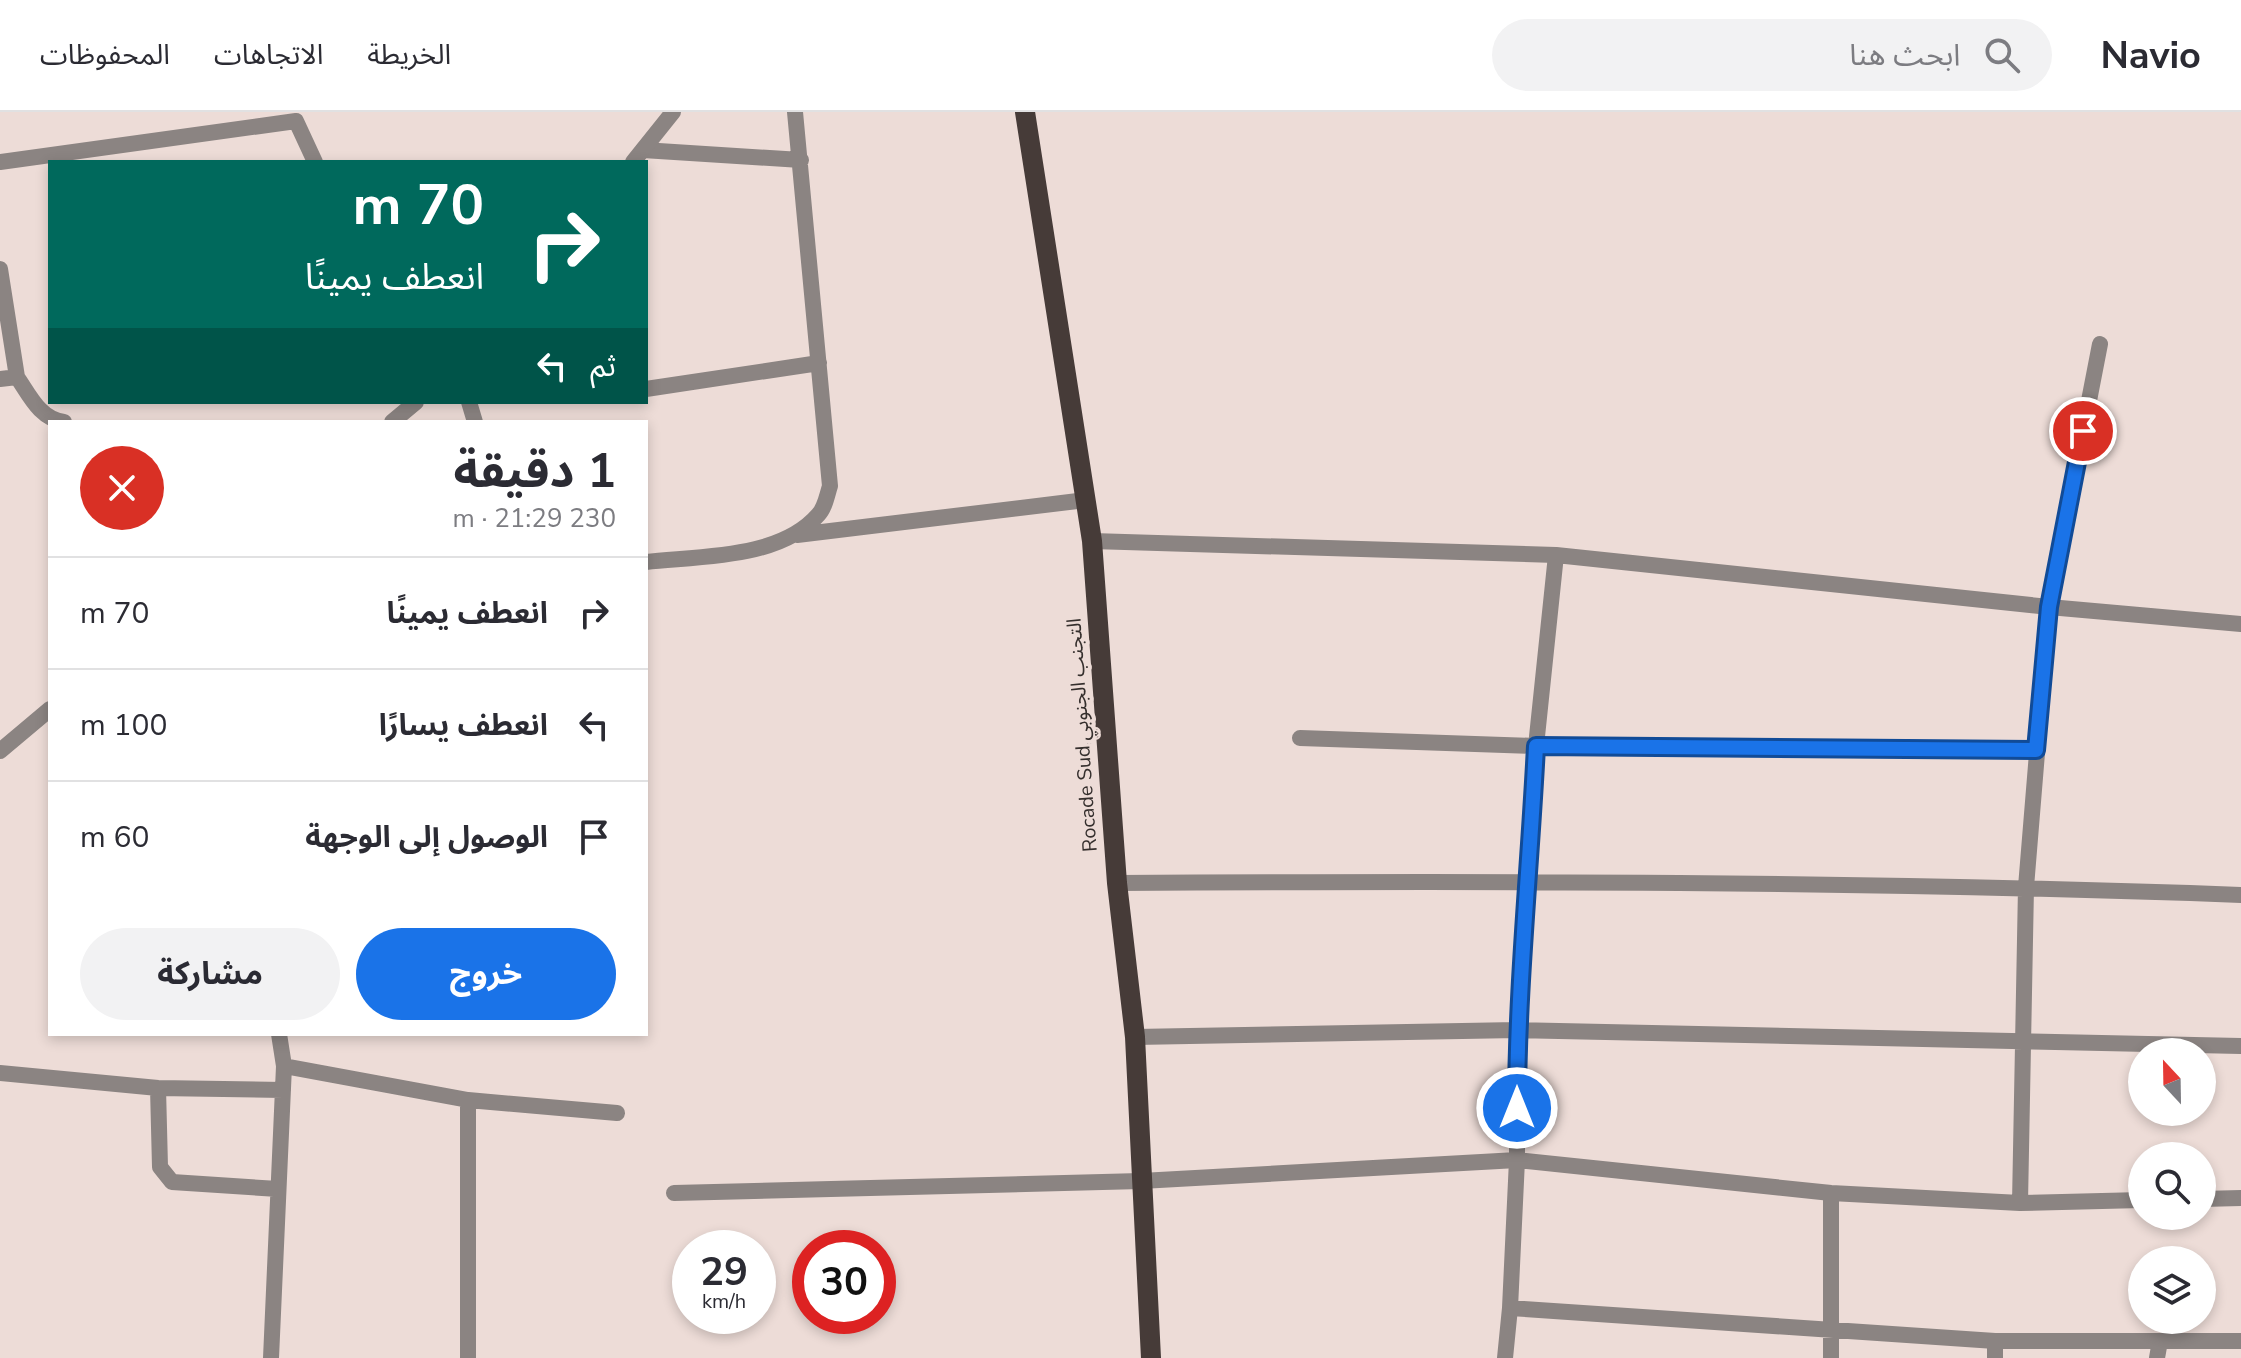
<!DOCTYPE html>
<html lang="ar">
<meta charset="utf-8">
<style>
body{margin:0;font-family:"Nunito Sans","Noto Sans Arabic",sans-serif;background:#f2f2f3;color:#2b2b33;direction:rtl;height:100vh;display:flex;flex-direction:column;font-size:30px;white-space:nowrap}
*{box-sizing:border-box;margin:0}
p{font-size:26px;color:#7c7c81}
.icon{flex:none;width:44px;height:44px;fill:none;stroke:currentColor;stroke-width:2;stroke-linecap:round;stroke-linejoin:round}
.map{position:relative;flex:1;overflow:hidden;direction:ltr}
.sheet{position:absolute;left:48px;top:308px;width:600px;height:616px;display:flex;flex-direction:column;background:#fff;border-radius:0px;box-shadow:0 4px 12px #0003;direction:rtl}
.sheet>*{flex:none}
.hud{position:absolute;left:48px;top:48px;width:600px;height:244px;border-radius:0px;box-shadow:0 4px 12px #0003;direction:rtl;background:#00695c;color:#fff;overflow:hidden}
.needle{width:52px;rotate:338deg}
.fabs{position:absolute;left:2128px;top:926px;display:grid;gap:16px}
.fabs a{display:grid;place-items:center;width:88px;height:88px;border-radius:50%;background:#fff;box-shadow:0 4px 12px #0003;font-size:40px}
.speed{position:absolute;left:672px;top:1118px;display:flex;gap:16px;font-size:40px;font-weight:700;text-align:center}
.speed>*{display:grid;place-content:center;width:104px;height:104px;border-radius:50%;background:#fff;box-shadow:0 4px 12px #0003;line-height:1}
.speed small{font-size:20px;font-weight:400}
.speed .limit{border:12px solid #d22;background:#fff;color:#111}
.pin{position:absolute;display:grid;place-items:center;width:68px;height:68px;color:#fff;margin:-34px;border:4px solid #fff;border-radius:50%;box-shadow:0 2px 8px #0007}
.me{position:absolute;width:88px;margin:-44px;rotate:0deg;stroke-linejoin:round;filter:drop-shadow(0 0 6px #0008)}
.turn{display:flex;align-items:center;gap:28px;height:168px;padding:0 32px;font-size:36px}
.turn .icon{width:104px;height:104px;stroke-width:2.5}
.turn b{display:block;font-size:56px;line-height:68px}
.then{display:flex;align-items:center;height:76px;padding:0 32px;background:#0003;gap:16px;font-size:30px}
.round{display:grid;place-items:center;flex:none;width:84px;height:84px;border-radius:42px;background:#f2f2f3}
.headline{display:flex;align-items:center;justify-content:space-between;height:136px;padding:0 32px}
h1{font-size:48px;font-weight:700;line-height:60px}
.action{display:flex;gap:16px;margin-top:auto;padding:16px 32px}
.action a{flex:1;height:92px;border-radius:48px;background:#1a73e8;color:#fff;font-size:32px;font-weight:700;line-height:92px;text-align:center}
.action a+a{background:#f2f2f3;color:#2b2b33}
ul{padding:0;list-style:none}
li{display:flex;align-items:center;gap:24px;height:112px;padding:0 32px;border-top:2px solid #e1e1e2}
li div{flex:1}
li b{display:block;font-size:30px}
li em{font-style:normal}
header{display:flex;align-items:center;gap:48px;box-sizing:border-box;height:112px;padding:0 40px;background:#fff;border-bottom:2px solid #e1e1e2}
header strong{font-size:38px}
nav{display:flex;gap:44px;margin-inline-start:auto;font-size:28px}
.search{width:560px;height:72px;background:#f2f2f3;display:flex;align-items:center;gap:20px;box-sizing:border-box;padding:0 28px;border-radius:44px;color:#7c7c81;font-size:30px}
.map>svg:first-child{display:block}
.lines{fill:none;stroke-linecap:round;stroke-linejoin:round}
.minor{stroke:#8b8482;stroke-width:16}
.tertiary{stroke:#8b8482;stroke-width:16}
.primary{stroke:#463b38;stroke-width:20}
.route-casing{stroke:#114b97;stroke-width:20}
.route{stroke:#1a73e8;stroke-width:14}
.labels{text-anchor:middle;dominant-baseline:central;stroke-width:8;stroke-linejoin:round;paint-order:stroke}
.street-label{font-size:20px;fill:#352f2d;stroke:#eddcd7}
</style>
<header>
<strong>Navio</strong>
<div class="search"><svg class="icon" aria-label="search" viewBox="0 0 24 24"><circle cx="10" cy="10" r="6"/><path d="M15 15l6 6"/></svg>ابحث هنا</div>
<nav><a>الخريطة</a><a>الاتجاهات</a><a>المحفوظات</a></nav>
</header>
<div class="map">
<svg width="2241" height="1246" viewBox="0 0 2241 1246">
<rect width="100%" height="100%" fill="#eddcd7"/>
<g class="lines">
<path class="minor" d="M643 38 801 48
M0 50 296 9 315 50
M0 157 17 265 0 267
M17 265C30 284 40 307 64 310
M646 277 819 251
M469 290 475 310
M797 423 1086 388
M1092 429 1556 443 2049 495 2100 232
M646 450C700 444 780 447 818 403 825 396 827 383 830 374L795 0
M1300 626 1536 634 1556 443
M1117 771C1492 769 1866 769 2241 783
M279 922 284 954 468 988V1246
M1135 925 1517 918 1529 768 1536 634 2036 638
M0 961 158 976 283 978
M158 976 160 1055 172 1070 278 1077
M468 988 617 1001
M674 1081 1141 1069 1517 1048V918L2241 934
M1831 1081V1246
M2202 1087 2241 1086
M2020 1091 2026 775 2049 495 2241 512
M1510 1196 1517 1048 1831 1081 2020 1091 2142 1088
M271 1246 284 954
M1505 1246 1510 1196 1995 1229
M1995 1246V1229H2160
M2157 1246 2160 1229H2241"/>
<path class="tertiary" d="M633 50 673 0
M392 310 416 290
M0 639 50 597"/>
<path class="primary" d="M1025 0 1092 429 1117 771 1135 925 1151 1246"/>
</g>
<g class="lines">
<g class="route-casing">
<path id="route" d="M1517 996C1517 876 1530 755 1536 634L2036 638 2049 495 2083 319"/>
</g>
<use href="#route" class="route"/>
</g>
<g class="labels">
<g class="street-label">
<text transform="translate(1082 623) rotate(-94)">Rocade Sud,التجنب الجنوبي</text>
</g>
</g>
</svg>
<div class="fabs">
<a><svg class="needle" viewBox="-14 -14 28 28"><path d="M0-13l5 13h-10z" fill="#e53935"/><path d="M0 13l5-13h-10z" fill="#7c7c81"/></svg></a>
<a><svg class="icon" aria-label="search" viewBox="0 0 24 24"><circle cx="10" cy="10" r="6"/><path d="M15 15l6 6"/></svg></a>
<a><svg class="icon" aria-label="layers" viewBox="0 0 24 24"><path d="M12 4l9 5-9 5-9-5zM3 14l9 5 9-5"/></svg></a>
</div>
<div class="speed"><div>29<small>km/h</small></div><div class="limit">30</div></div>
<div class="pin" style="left:2083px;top:319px;background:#d93025"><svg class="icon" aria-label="arrive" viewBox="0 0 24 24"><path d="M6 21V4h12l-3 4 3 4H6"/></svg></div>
<svg class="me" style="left:1517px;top:996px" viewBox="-20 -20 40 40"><circle r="17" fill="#1a73e8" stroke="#fff" stroke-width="3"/><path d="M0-11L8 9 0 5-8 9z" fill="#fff"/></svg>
<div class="hud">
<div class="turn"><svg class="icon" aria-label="right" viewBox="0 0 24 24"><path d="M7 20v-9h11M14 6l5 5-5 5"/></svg><div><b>70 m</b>انعطف يمينًا</div></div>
<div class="then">ثم<svg class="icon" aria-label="left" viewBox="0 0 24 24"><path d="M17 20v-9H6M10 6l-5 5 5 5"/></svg></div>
</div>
<section class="sheet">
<div class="headline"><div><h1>1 دقيقة</h1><p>230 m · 21:29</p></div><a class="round" style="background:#d93025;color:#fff"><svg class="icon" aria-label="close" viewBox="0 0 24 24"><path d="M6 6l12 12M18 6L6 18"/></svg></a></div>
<ul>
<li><svg class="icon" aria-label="right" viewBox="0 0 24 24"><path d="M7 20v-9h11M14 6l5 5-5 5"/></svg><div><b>انعطف يمينًا</b></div><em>70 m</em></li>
<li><svg class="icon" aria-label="left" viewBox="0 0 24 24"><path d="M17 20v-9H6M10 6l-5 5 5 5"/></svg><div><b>انعطف يسارًا</b></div><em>100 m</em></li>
<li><svg class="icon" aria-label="arrive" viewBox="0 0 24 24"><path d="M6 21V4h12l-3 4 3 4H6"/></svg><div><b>الوصول إلى الوجهة</b></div><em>60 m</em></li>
</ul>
<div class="action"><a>خروج</a><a>مشاركة</a></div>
</section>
</div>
